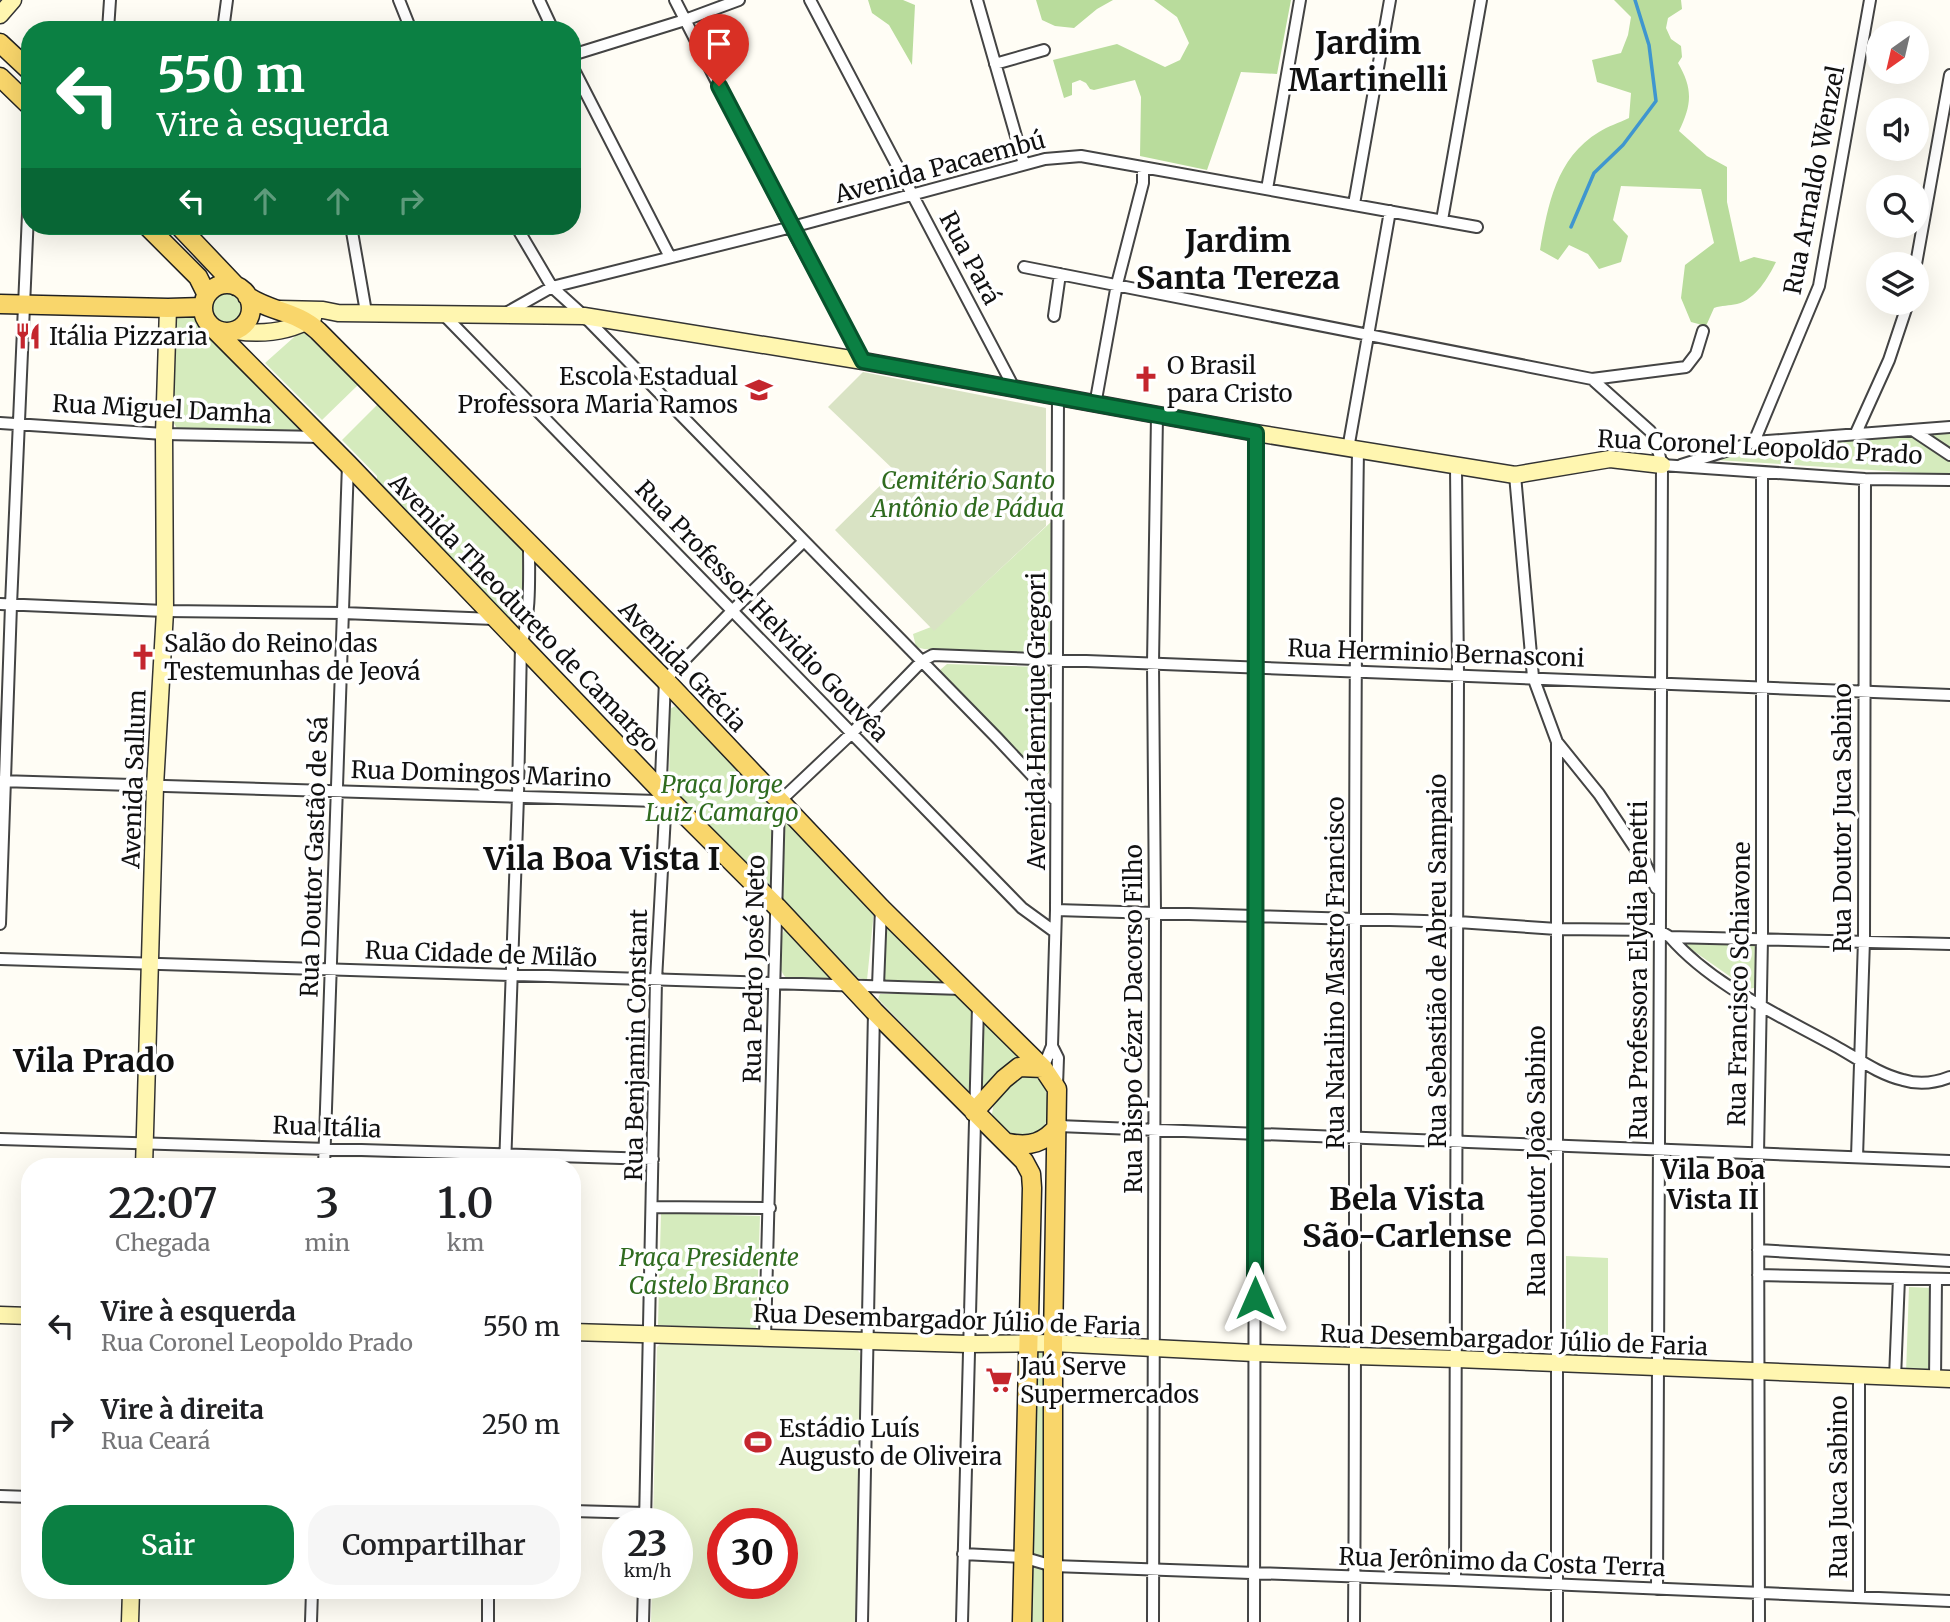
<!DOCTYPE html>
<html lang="pt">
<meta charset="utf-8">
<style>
body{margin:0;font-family:Merriweather,serif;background:#f6f6f6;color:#202124;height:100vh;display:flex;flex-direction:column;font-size:26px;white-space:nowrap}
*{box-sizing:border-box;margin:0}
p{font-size:23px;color:#757577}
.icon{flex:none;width:38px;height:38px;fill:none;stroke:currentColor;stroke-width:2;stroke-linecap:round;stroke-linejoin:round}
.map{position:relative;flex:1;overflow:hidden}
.panel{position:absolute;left:21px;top:1158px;width:560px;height:441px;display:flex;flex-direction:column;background:#fff;border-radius:28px;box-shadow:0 7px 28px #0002}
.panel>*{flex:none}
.hud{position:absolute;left:21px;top:21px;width:560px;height:214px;border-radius:28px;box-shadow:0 7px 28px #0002;background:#0b8043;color:#fff;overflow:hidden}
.needle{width:46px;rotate:214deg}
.controls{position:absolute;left:1866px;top:21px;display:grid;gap:14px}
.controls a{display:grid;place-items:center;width:63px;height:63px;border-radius:50%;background:#fff;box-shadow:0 7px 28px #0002;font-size:35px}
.speed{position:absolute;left:602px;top:1508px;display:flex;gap:14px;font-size:35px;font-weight:700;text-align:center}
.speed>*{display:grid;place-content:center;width:91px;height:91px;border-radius:50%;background:#fff;box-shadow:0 7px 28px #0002;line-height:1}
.speed small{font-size:18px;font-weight:400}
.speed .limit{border:10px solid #d22;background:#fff;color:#111}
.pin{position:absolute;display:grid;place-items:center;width:60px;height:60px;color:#fff;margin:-72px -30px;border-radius:50% 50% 50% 0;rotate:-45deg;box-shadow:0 0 7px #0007}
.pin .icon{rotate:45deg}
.me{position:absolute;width:77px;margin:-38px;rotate:0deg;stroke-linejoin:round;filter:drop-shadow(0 0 5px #0008)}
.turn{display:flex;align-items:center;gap:24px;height:147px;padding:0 21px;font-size:32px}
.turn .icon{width:91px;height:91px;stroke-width:2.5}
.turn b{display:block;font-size:49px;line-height:60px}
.lanes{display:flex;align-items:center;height:66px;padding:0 21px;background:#0003;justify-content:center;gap:35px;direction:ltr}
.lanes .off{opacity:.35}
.eta{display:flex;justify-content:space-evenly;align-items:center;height:119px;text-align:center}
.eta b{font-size:42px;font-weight:600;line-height:49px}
.cta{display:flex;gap:14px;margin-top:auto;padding:14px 21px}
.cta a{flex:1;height:80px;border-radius:28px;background:#0b8043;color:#fff;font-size:28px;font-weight:600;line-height:80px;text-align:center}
.cta a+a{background:#f6f6f6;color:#202124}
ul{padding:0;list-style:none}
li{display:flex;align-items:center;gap:21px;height:98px;padding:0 21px}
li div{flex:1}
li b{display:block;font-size:26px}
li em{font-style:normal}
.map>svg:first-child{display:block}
.green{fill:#d5ebbd}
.forest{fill:#b9dc9c}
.cemetery{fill:#d9e3c4}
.pitch{fill:#e6f2cf;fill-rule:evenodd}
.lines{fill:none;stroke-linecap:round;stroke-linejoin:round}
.stream{stroke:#3f96cf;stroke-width:3.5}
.street-casing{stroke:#444;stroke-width:14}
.secondary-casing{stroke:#333;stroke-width:19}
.primary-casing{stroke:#222;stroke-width:21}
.street{stroke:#fff;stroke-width:10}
.secondary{stroke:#fff6b0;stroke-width:16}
.primary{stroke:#f9d66b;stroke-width:18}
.route-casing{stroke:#07532c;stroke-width:18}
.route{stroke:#0b8043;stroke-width:12}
.labels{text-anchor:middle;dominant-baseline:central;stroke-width:7;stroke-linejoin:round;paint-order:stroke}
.street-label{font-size:24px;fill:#111;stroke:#fff}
.poi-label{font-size:24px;fill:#111;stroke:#fff;text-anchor:start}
.park-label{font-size:24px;font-style:italic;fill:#2f6b1f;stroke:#fff}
.neighbourhood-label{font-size:26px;font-weight:bold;fill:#111;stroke:#fff}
.district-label{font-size:32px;font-weight:bold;fill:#111;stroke:#fff}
</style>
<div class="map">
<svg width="1950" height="1622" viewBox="0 0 1950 1622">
<rect width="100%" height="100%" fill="#fffdf5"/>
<path class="green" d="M211 309a16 16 0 1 1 32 0a16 16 0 1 1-32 0Z
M179 314 194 315 305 426 303 430 177 428 173 422 176 318Z
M302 330 358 385 322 420 265 363Z
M378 404 401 428 409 430 526 548 525 613C519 620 513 621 506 617L377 484V476L342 440Z
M1950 429V475L1716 460V456L1726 453Z
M1051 522 1050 652 1045 654 924 649 916 647 913 634 931 627 934 630Z
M947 664 1042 667 1049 674 1051 769 1048 774 1038 773 942 677 940 670Z
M675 706 774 807 773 880 770 885H767L669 788 670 709Z
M784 818 874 911 867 980 856 977 783 901Z
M884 922 951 984 883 981Z
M785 927 844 983 787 978C774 969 780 940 785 927Z
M1688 939 1757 941 1759 987 1748 989 1685 945Z
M880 994H957L975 1009 971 1095 878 999Z
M980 1015 1028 1059 979 1100Z
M1021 1075C1029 1075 1037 1076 1042 1082 1049 1090 1049 1118 1044 1127 1041 1132 1036 1135 1031 1138 1008 1138 1005 1132 992 1114L995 1096Z
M661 1213 760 1216 756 1330 658 1325Z
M1566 1256 1608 1258V1359L1568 1355 1566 1349Z
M1909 1287 1932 1288 1929 1374 1906 1373Z
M1034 1351H1060L1054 1622H1029Z"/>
<path class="forest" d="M868 0H903L915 5 912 65 889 25 872 13Z
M1036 0H1113L1097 9 1074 28 1055 26 1042 20Z
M1154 0H1291L1277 74 1241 72 1207 170 1140 156 1141 97 1135 80 1094 90 1090 89 1086 83 1080 80 1072 83V95L1064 98 1053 60 1117 44 1165 67 1180 60 1189 43 1177 17Z
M1614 0H1681L1682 9 1668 18 1666 28 1671 39 1681 46 1682 57 1678 63C1693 89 1692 104 1679 131L1707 156 1727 167V202L1740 262 1754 257 1776 262C1768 278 1756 299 1737 304 1729 306 1722 305 1714 308L1706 326 1691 322 1681 298 1685 265 1714 243 1701 189 1621 186 1613 220 1628 236 1621 262 1599 269 1588 254 1569 245 1558 260 1540 250C1548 205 1556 158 1599 132 1608 126 1619 123 1629 118L1631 93 1597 82 1592 60 1621 53 1628 35 1631 17Z"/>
<path class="cemetery" d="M863 372 1046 408V526L934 631 835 530 895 471 828 407Z"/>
<path class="pitch" d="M664 1340 855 1347 860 1353 862 1360 857 1622H651L652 1584H677V1524H653L657 1347ZM723 1524H782V1584H723Z"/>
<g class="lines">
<path class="stream" d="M1571 227 1594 173 1623 145 1656 101 1649 45 1635 0"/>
<g class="street-casing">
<path id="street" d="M399 0 411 30
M539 0 553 30
M675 0 796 237 863 361
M810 0 1014 388
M977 0 1024 164
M108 30 110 0
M223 30 227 0
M572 55 685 20 739 0
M995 64 1044 50
M572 66 670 257
M1267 189 1300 0
M1354 204 1390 0
M1442 220 1481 0
M351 226 366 312
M516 226 552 287 584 316 997 738 1056 801
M1916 264 1950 75
M1024 267 1592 379 1686 367 1696 354 1703 331
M506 313 552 287 792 227 1045 159 1081 156 1477 227
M443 314 1022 908 1055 932
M1054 316 1060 274
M1592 379 1650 431 1655 439 1662 465 1657 1589
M1095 405 1117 284 1143 183V168
M0 423 164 434 322 437
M1914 431 1950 455
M1856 433 1889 360 1908 303
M1754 442 1819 286 1870 0
M1348 449 1390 211
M1662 465 1865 479 1950 480
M1681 465 1754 442 1950 427
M1515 475 1533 677 1557 742 1599 794 1645 863 1656 888
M0 604 165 611 343 613 494 619
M0 781 657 801 666 796
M1056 910 1458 922 1557 929 1658 930 1670 937 1950 944
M0 924 11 605 30 168
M1670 937C1713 986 1779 1015 1835 1046 1857 1058 1878 1074 1903 1080 1919 1085 1935 1083 1950 1077
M0 959 962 989
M878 986 881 908
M1052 1046 1058 1058 1057 1086
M1043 1068 1052 1046 1056 910 1058 397
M1058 1126 1950 1161
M0 1139 653 1159
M1857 1157 1864 940 1865 479
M324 1167 348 464
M505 1167 518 796 521 645C531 614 529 577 529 545
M653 1207 770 1208
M1758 1250 1950 1261
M1758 1275 1950 1279
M765 1338 779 802 852 733 922 661 933 655 1950 695
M1895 1378 1899 1278
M1935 1380 1936 1279
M0 1496 30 1497
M572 1511 645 1513
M645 1524 656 980 666 796 661 779 665 680 732 611 803 542
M963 1554 1022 1557 1053 1566 1455 1580 1950 1601
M1455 1580 1458 676 1456 467
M1859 1596V1377
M311 1622 312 1591
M488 1622V1591
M643 1622 644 1584
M862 1622 874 1011
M962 1622 978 1006
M1153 1622 1155 913 1153 663 1157 416
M1254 1622 1256 433
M1354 1622C1357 1231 1352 841 1358 450
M1557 1622V742
M1759 1622 1758 1154 1762 938V473"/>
</g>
<g class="secondary-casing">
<path id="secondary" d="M0 15 13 0
M280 309 323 310 338 313 584 316 863 361 1256 433 1515 475 1610 459 1662 465
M236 331C264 335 289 332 313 318
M144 1167 155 786 165 611 164 434 168 308
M0 1315 30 1316
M572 1332 968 1344 1053 1343 1254 1353 1457 1359 1950 1379
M130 1622 131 1591"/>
</g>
<g class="primary-casing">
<path id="primary" d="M0 43 30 71
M0 77 30 106
M147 226 198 277 207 295
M179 226 236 286
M203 308a24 24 0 1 1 48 0a24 24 0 1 1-48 0Z
M247 296C270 312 297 311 318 331L665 680 881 908 1043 1068 1057 1089 1053 1343V1622
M0 304 168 308 203 307
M214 329 348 464 666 796 777 907 874 1011 1024 1161 1031 1174 1032 1188 1022 1622
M974 1112 1004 1079 1019 1067 1043 1068
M1009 1143C1030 1147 1044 1143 1058 1126"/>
</g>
<use href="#street" class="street"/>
<use href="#secondary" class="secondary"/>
<use href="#primary" class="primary"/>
</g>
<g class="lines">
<g class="route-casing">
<path id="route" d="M719 86 863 361 1256 433 1255 1298"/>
</g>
<use href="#route" class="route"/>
</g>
<defs>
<g id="restaurant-bare" transform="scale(2.1)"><path d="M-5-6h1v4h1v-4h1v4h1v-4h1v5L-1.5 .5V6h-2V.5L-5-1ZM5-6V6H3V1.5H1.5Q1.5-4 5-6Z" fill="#c4262e" stroke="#fff" stroke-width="2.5" paint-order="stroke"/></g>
<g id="church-bare" transform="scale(2.1)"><path d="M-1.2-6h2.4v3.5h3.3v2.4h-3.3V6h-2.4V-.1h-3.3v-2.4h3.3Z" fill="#c4262e" stroke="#fff" stroke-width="2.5" paint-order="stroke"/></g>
<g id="school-bare" transform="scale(2.1)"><path d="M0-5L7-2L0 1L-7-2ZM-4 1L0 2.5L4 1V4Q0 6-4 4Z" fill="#c4262e" stroke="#fff" stroke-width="2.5" paint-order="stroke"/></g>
<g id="supermarket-bare" transform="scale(2.1)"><path d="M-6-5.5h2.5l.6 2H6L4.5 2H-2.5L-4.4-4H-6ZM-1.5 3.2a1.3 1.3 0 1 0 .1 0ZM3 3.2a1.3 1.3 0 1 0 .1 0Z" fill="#c4262e" stroke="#fff" stroke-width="2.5" paint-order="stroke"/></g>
<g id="stadium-bare" transform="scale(2.1)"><path d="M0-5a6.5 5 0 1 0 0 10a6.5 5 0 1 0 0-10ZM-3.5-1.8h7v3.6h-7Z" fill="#c4262e" stroke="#fff" stroke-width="2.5" paint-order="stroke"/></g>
</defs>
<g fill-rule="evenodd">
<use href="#restaurant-bare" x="28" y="336"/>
<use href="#church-bare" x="1146" y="379"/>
<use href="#school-bare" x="759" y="390"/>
<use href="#church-bare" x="143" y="657"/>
<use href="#supermarket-bare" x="999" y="1380"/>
<use href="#stadium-bare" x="758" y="1442"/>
</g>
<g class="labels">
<g class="street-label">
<text transform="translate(940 167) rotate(-15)">Avenida Pacaembú</text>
<text transform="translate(1814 180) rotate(-79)">Rua Arnaldo Wenzel</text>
<text transform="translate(970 258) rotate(62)">Rua Pará</text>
<text transform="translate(162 409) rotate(3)">Rua Miguel Damha</text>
<text transform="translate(1760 447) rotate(3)">Rua Coronel Leopoldo Prado</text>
<text transform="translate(762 611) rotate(46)">Rua Professor Helvidio Gouvêa</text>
<text transform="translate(524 613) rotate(46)">Avenida Theodureto de Camargo</text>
<text transform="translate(1436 653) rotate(2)">Rua Herminio Bernasconi</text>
<text transform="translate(683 666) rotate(46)">Avenida Grécia</text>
<text transform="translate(1036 721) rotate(-90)">Avenida Henrique Gregori</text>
<text transform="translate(481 774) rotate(2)">Rua Domingos Marino</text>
<text transform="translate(134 779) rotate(-88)">Avenida Sallum</text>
<text transform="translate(1842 818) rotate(-90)">Rua Doutor Juca Sabino</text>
<text transform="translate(314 857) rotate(-88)">Rua Doutor Gastão de Sá</text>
<text transform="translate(481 954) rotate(2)">Rua Cidade de Milão</text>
<text transform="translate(1437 961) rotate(-90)">Rua Sebastião de Abreu Sampaio</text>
<text transform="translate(754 969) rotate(-89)">Rua Pedro José Neto</text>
<text transform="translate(1638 970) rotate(-90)">Rua Professora Elydia Benetti</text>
<text transform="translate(1335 973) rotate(-90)">Rua Natalino Mastro Francisco</text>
<text transform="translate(1739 984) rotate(-89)">Rua Francisco Schiavone</text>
<text transform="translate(1133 1019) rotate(-90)">Rua Bispo Cézar Dacorso Filho</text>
<text transform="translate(636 1045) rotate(-89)">Rua Benjamin Constant</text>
<text transform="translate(327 1127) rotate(2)">Rua Itália</text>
<text transform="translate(1536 1161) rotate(-90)">Rua Doutor João Sabino</text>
<text transform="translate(947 1320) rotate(2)">Rua Desembargador Júlio de Faria</text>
<text transform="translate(1514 1340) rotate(2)">Rua Desembargador Júlio de Faria</text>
<text transform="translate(1838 1487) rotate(-90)">Rua Juca Sabino</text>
<text transform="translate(1502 1562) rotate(2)">Rua Jerônimo da Costa Terra</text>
</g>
<g class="poi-label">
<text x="49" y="336">Itália Pizzaria</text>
<text x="1167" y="365">O Brasil<tspan x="1167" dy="28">para Cristo</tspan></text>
<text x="738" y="376" text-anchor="end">Escola Estadual<tspan x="738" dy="28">Professora Maria Ramos</tspan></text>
<text x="164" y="643">Salão do Reino das<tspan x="164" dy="28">Testemunhas de Jeová</tspan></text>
<text x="1020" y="1366">Jaú Serve<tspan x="1020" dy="28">Supermercados</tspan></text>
<text x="779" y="1428">Estádio Luís<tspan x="779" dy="28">Augusto de Oliveira</tspan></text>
</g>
<g class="park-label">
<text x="968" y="480">Cemitério Santo<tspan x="968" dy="28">Antônio de Pádua</tspan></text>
<text x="722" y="784">Praça Jorge<tspan x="722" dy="28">Luiz Camargo</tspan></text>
<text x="709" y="1257">Praça Presidente<tspan x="709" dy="28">Castelo Branco</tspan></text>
</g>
<g class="neighbourhood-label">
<text x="1713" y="1169">Vila Boa<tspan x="1713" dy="30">Vista II</tspan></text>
</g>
<g class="district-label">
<text x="1368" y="43">Jardim<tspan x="1368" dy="37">Martinelli</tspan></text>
<text x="1238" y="241">Jardim<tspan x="1238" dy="37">Santa Tereza</tspan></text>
<text x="602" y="859">Vila Boa Vista I</text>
<text x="94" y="1061">Vila Prado</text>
<text x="1407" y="1199">Bela Vista<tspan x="1407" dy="37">São-Carlense</tspan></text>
</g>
</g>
</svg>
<div class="controls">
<a><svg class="needle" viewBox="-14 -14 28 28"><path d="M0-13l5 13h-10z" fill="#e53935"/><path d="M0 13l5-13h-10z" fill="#757577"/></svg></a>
<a><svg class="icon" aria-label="sound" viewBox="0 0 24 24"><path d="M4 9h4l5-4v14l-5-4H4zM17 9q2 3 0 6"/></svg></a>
<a><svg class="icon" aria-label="search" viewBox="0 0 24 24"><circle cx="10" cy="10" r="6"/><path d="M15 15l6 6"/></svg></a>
<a><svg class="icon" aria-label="layers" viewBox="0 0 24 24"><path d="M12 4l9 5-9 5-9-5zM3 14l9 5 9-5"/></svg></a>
</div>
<div class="speed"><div>23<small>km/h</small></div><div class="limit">30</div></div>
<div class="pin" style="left:719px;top:86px;background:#d93025"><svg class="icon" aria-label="arrive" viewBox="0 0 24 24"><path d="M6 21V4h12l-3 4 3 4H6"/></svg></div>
<svg class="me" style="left:1255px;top:1298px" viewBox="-20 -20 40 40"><path d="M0-17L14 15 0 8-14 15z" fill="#0b8043" stroke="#fff" stroke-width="4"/></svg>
<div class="hud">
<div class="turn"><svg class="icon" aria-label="left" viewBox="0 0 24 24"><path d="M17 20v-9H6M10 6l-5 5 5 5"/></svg><div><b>550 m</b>Vire à esquerda</div></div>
<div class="lanes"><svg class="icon" aria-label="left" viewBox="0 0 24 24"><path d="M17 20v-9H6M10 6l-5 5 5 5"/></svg><svg class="icon off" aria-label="ahead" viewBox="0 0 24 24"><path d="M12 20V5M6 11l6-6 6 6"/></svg><svg class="icon off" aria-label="ahead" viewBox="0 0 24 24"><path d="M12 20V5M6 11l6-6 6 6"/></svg><svg class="icon off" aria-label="right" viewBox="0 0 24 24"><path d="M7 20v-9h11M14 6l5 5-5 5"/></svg></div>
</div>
<section class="panel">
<div class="eta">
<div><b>22:07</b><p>Chegada</p></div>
<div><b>3</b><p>min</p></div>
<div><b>1.0</b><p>km</p></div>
</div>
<ul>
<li><svg class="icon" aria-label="left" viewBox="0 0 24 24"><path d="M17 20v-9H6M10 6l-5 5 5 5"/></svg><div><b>Vire à esquerda</b><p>Rua Coronel Leopoldo Prado</p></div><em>550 m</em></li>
<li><svg class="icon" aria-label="right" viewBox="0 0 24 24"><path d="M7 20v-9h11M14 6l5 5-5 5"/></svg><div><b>Vire à direita</b><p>Rua Ceará</p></div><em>250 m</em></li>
</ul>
<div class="cta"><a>Sair</a><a>Compartilhar</a></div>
</section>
</div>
